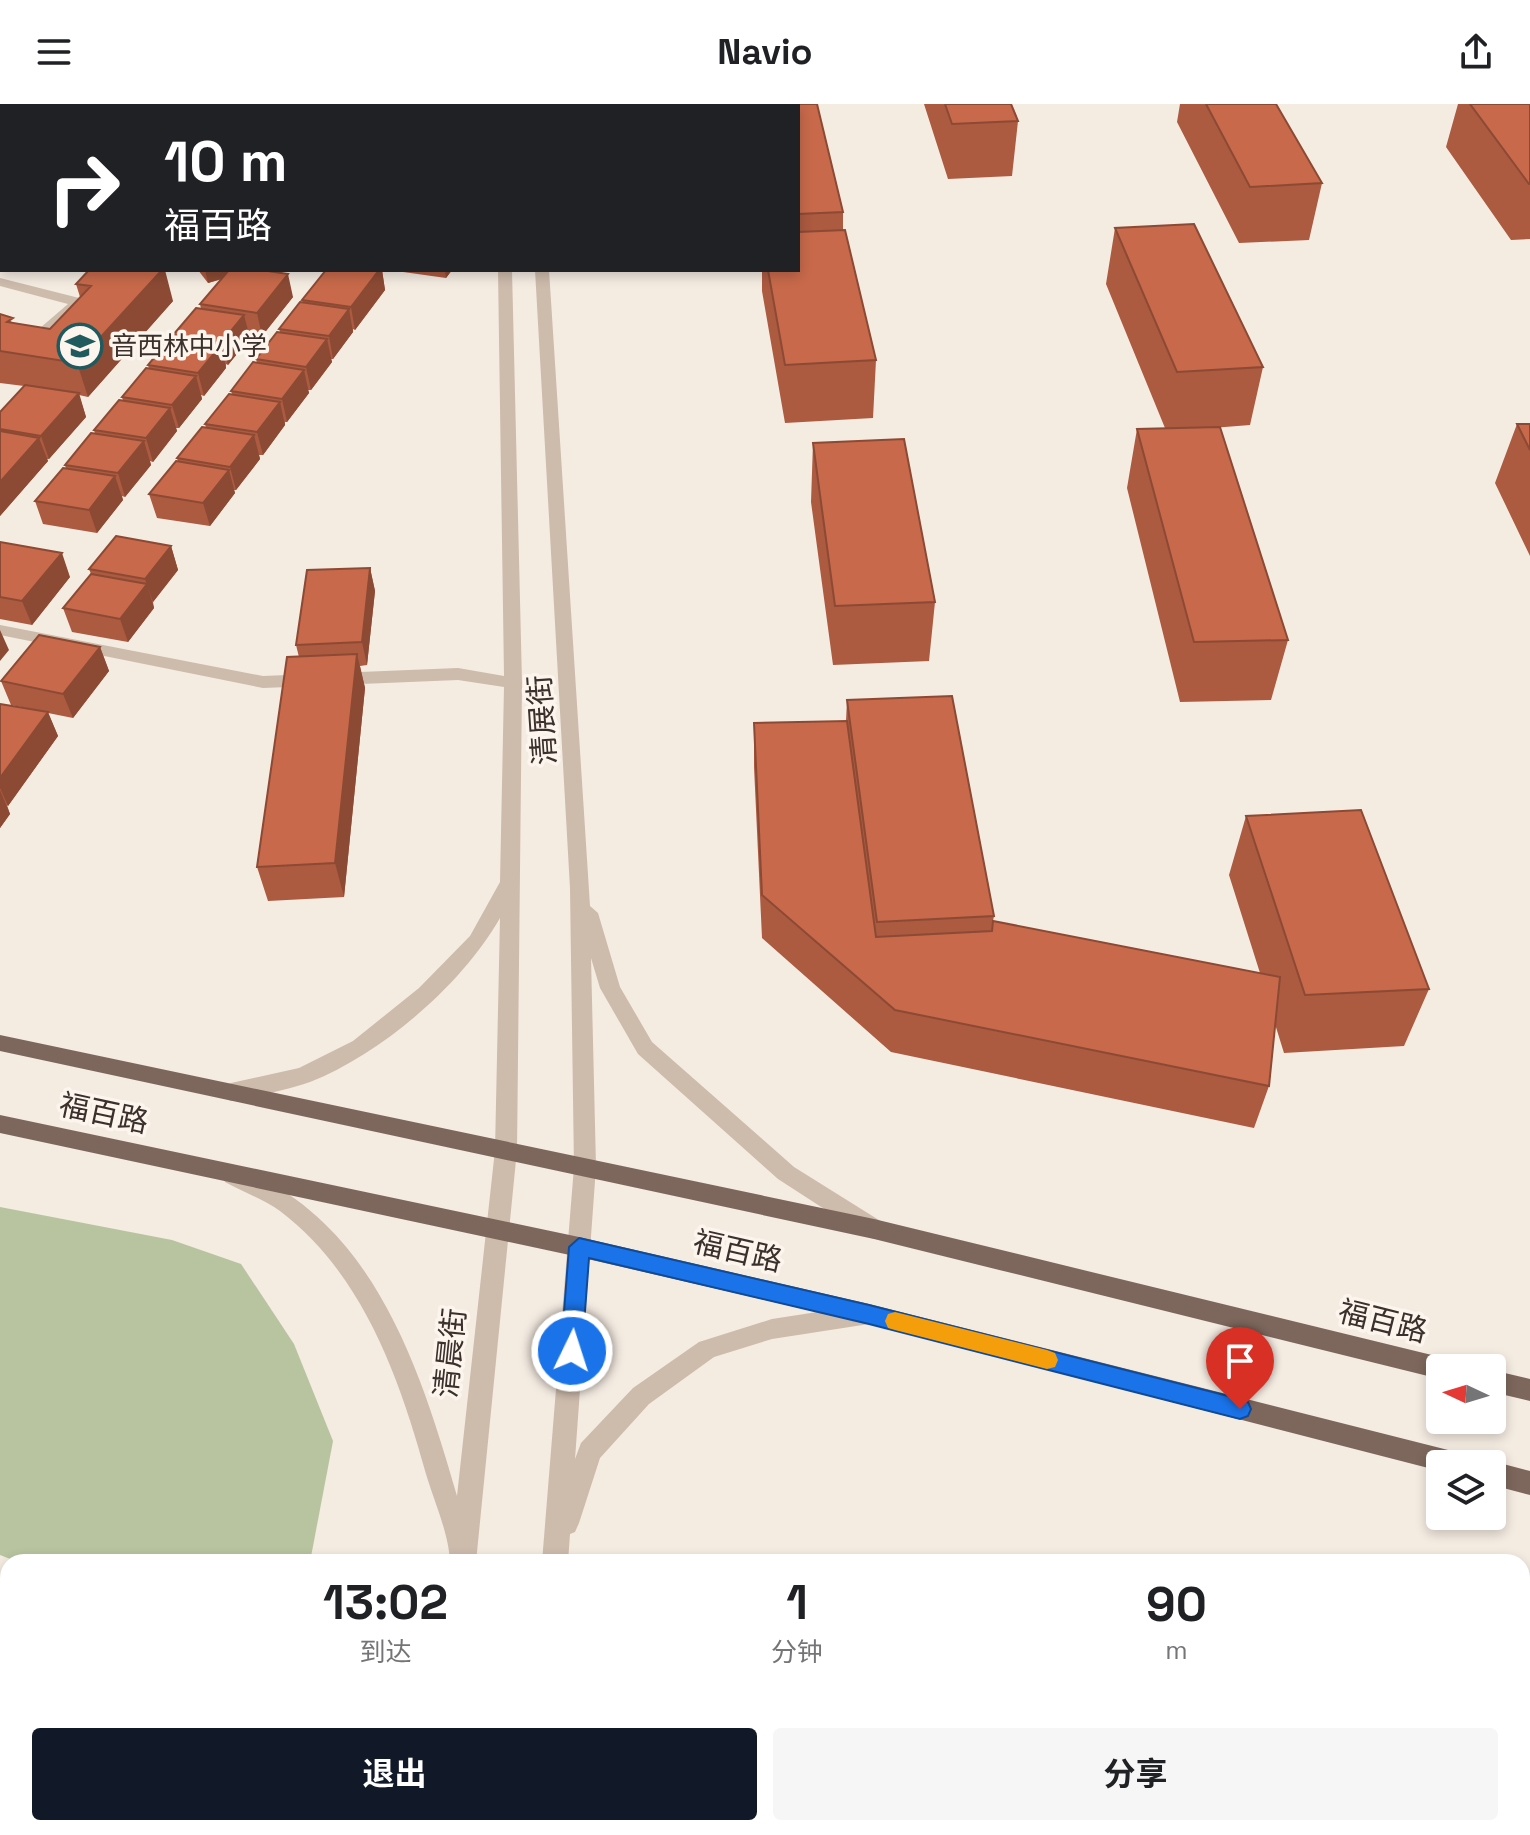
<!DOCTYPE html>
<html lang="zh">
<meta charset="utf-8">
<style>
body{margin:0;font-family:"Space Grotesk","Noto Sans SC",sans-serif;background:#f6f6f6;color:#202124;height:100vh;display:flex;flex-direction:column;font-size:30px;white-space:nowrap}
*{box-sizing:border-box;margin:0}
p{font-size:26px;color:#757577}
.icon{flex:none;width:44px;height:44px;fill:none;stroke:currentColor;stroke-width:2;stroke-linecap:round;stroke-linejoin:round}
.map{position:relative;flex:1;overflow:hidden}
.sheet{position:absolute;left:0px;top:1450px;width:1530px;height:282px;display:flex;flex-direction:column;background:#fff;border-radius:24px 24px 0 0;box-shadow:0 4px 12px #0003}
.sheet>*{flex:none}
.banner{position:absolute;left:0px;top:0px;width:800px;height:168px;box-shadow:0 4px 12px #0003;background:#202124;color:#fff;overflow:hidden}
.needle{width:52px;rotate:274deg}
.fabs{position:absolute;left:1426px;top:1250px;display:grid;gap:16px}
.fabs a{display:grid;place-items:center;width:80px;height:80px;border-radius:8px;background:#fff;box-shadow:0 4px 12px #0003;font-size:40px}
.pin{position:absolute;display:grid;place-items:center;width:68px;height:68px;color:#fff;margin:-82px -34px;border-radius:50% 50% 50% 0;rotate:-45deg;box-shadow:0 0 8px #0007}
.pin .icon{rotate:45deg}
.me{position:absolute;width:88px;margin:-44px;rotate:4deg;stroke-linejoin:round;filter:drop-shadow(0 0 6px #0008)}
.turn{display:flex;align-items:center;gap:28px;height:168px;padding:0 32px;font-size:36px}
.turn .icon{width:104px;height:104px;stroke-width:2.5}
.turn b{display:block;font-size:56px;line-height:68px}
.eta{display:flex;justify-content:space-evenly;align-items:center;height:136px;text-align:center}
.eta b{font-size:48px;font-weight:700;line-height:56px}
.cta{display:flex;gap:16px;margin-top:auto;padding:16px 32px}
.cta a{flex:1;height:92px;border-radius:8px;background:#111827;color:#fff;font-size:32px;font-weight:700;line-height:92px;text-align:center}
.cta a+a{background:#f6f6f6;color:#202124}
header{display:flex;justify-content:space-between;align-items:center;height:104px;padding:0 32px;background:#fff;font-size:36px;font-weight:700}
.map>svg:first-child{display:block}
.green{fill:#b8c4a0}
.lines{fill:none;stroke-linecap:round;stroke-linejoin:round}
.minor{fill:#cdbbac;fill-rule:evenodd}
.major{fill:#7d675c;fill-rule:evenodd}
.wall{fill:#ac5a40}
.shaded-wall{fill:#8c4a34}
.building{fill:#c8694b;stroke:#8c4a34;stroke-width:2}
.route{fill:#1a73e8;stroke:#114b97;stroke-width:2}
.slow{fill:#f59e0b}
.labels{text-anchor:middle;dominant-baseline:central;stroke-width:7;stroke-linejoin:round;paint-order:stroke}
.far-poi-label{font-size:26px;fill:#3b302b;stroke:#fbf5ee;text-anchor:start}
.street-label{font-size:30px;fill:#3b302b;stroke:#fbf5ee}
</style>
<header><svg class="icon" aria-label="menu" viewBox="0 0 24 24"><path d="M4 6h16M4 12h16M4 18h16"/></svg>Navio<svg class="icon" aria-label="share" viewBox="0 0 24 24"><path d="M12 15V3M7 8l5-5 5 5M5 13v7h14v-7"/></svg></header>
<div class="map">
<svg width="1530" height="1731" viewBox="0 0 1530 1731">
<rect width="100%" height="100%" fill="#f4ebe1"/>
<path class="green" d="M0 1103 172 1136 241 1160 294 1240 333 1337 310 1458H18L0 1451Z"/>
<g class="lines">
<path class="minor" d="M206 0H222L205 2Z
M496 0H508V2H496Z
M526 0H538V2H526Z
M2 89V97L0 98V90Z
M498 166H512L522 579 517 1046 476 1458H450C449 1430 434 1397 426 1370 399 1273 363 1170 280 1107 263 1095 243 1088 225 1078L222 1072 225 1066 233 1063C372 1111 420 1264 457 1392L495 1046 500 814C462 881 381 950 310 978 285 987 257 991 231 997L224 994 220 988 224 982 231 979 299 964 353 937 419 884 470 832 500 778 504 583 458 576 263 584 0 531V521L263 572 458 564 504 572Z
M535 166H549L590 802 598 809 620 883 652 938 794 1063 882 1118 885 1125 882 1132 874 1135 866 1132 778 1075 638 950 600 884 591 854 596 1063 575 1355 581 1339 633 1284 699 1238 772 1215 869 1200 877 1203 881 1210 877 1217 869 1220 772 1235 714 1253 649 1300 600 1354 579 1419 575 1428 570 1430 568 1458H542L574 1063 570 784Z
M0 174 83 195 85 198 42 237H32V231L68 200 0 182Z
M421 1724H449L448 1731H420Z
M522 1724H550L549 1731H521Z"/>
<path class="major" d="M0 931 874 1115 1440 1253 1448 1256 1452 1264H1440V1275L874 1135 0 947Z
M0 1011 579 1133 869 1200 1456 1348 1465 1352 1468 1360H1440V1367L869 1220 579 1153 0 1029Z
M1492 1266 1530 1275V1297L1492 1288Z
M1492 1357 1530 1367V1391L1492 1381V1360H1485Z"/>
</g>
<path class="wall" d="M0 0 2 4V71L0 72Z
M924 0H1011L1018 17 1012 72 948 75Z
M1180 0H1276L1322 79 1309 136 1239 139 1177 18Z
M1458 0H1530V135L1511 136 1446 43Z
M798 2 843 108V126L876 256 873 314 785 319 762 187V168H758L757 166H798Z
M2 101V162L0 161V102Z
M1115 124 1263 263 1250 321 1212 324 1288 536 1271 596 1180 598 1127 384 1137 325 1165 324 1106 180Z
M198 166H261L293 193 262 232 249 230 250 234 228 261 226 260V264L204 292 201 291 202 295 179 324H176L177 327 153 358 150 357 151 361 125 393 122 392 123 396 97 429 43 420 35 397 66 365 65 361 95 330 94 326 123 297 122 293 149 265 148 261 174 234 173 231 201 205 200 200 222 175 208 179Z
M326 166H382L385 186 355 226 353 225V228L333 255H331L332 258 311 286H308L309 289 287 318H285V321L263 351H259L260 355 236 386H234L235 389 210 422 157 414 149 390 178 358 177 354 206 324 205 320 232 290 231 287 257 259 256 255 280 228 279 225 303 199 302 196Z
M389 166H452L446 174Z
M76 180 173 197 88 293 79 291 86 313 49 355H47L48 357 0 412V308L24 282 0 279V210L15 220 50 225 80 193Z
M1517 320H1530V452L1495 379Z
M813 339 935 498 929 557 833 561 811 398Z
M0 438 70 473 32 521 0 515Z
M171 442 178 466 153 498 154 504 128 538 72 528 63 504 91 470 89 465Z
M370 464 375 487 367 561 360 562 365 584 344 793 268 797 257 763 299 553 296 541Z
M100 543 109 567 73 614 48 609 58 632 8 702 7 701 10 710 0 724V600L41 607 11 601 1 577Z
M847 596 994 812 993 817 1260 869 1229 771 1246 712 1429 885 1404 942 1284 949 1275 920 1269 982 1254 1024 891 948 762 834 754 663V619L846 617Z
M891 1724H1091V1731H891Z"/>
<path class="shaded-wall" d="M130 0H184L179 2H125Z
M2 44V71L0 72V45Z
M162 166H165L173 197 88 293 77 259Z
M205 166H251L208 179Z
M379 166H382L385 186 355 226 351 203Z
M445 166H452L446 174Z
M288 170 293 193 262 232 257 209Z
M349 205 353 228 333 255 329 232Z
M244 211 250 234 228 261 222 238Z
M327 235 332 258 311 286 306 263Z
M221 241 226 264 204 292 198 269Z
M304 266 309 289 287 318 282 295Z
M196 272 202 295 179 324 172 301Z
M79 289 86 313 49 355 41 332Z
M280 298 285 321 263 351 257 328Z
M170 304 177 327 153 358 146 334Z
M254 331 260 355 236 386 230 363Z
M39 334 48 357 0 412V378Z
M144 337 151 361 125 393 118 369Z
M229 366 235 389 210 422 203 399Z
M115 372 123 396 97 429 89 406Z
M171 442 178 466 153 498 145 475Z
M62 449 70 473 32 521 22 497Z
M370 464 375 487 367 561 362 538Z
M147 480 154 504 128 538 120 515Z
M0 526 9 546 0 557Z
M100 543 109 567 73 614 63 590Z
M357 550 365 584 344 793 335 759Z
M48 608 58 632 8 702 0 684V674Z
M0 686 10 710 0 724Z"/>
<path class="building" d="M15 0H23L28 2H11Z
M49 0H130L125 2H49L47 1Z
M760 0H817L843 108 798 110V2L738 1Z
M945 0H1011L1018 17 952 20Z
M1206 0H1276L1322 79 1250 83Z
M1470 0H1530V80H1529Z
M2 101V112L0 111V102Z
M1194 120 1263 263 1177 268 1115 124Z
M0 123H2V139L0 140Z
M845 126 876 256 785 261 768 166H798V128Z
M89 166H162L77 259 0 247V210L13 214 7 218 50 225 91 182 76 180Z
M229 166H261L288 170 257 209 200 200Z
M326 166H379L351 203 302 196Z
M300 198 349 205 329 232 279 225Z
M196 204 244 211 222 238 173 231Z
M277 228 327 235 306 263 256 255Z
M171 233 221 241 198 269 148 261Z
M253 258 304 266 282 295 231 287Z
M146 264 196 272 172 301 122 293Z
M25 281 79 289 41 332 0 325V308Z
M229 290 280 298 257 328 205 320Z
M119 296 170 304 146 334 94 326Z
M1517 320H1530V346Z
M202 323 254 331 230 363 177 354Z
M1220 323 1288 536 1194 538 1137 325Z
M0 327 39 334 0 378Z
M91 329 144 337 118 369 65 361Z
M904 335 935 498 835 502 813 339Z
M176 357 229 366 203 399 149 390Z
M63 364 115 372 89 406 35 397Z
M116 432 171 442 145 475 89 465Z
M0 438 62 449 22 497 0 493Z
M370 464 362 538 296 541 307 466Z
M91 470 147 480 120 515 63 504Z
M39 531 100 543 63 590 1 577Z
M357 550 335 759 257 763 287 553Z
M952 592 994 812 877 818 847 596Z
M0 600 48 608 0 674Z
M847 617 876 833 992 827 993 817 1280 873 1269 982 895 906 762 791 754 619Z
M1361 706 1429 885 1305 891 1246 712Z
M899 1724H1091V1731H899Z"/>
<path class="route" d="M579 1134 869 1201 1240 1295 1248 1298 1251 1305 1248 1312 1240 1315 869 1220 589 1154 582 1247 579 1253 572 1256 564 1253 561 1247 569 1143Z"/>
<path class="slow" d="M895 1208 1047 1246 1055 1249 1058 1256 1055 1263 1047 1265 895 1226 888 1224 885 1217 888 1210Z"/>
<defs>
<g id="school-ring" transform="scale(2.3)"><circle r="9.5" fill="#fbf5ee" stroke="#1f5a5e" stroke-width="1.5"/><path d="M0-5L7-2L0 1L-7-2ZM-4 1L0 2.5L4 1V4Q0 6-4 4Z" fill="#1f5a5e"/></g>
</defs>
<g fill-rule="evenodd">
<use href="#school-ring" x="80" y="242"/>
</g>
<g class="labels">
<g class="far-poi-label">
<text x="111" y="242">音西林中小学</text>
</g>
<g class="street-label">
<text transform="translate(542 616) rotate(-94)">清展街</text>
<text transform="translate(104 1009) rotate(12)">福百路</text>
<text transform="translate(738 1147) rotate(13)">福百路</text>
<text transform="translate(1383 1217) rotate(14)">福百路</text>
<text transform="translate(450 1249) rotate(-84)">清晨街</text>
</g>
</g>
</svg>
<div class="fabs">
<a><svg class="needle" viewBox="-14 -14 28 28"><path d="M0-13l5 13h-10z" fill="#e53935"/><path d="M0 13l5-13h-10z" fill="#757577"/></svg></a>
<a><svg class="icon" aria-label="layers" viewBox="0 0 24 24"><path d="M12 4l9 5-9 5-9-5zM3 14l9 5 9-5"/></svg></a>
</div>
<div class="pin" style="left:1240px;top:1305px;background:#d93025"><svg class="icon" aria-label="arrive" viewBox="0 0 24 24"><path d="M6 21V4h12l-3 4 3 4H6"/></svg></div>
<svg class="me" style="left:572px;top:1247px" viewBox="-20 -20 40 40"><circle r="17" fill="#1a73e8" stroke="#fff" stroke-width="3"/><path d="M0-11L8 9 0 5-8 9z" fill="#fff"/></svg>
<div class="banner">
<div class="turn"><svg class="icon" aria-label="right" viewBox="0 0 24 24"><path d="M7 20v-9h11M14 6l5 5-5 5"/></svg><div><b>10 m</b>福百路</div></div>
</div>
<section class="sheet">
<div class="eta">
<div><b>13:02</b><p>到达</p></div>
<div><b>1</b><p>分钟</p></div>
<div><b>90</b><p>m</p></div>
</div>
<div class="cta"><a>退出</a><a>分享</a></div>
</section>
</div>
